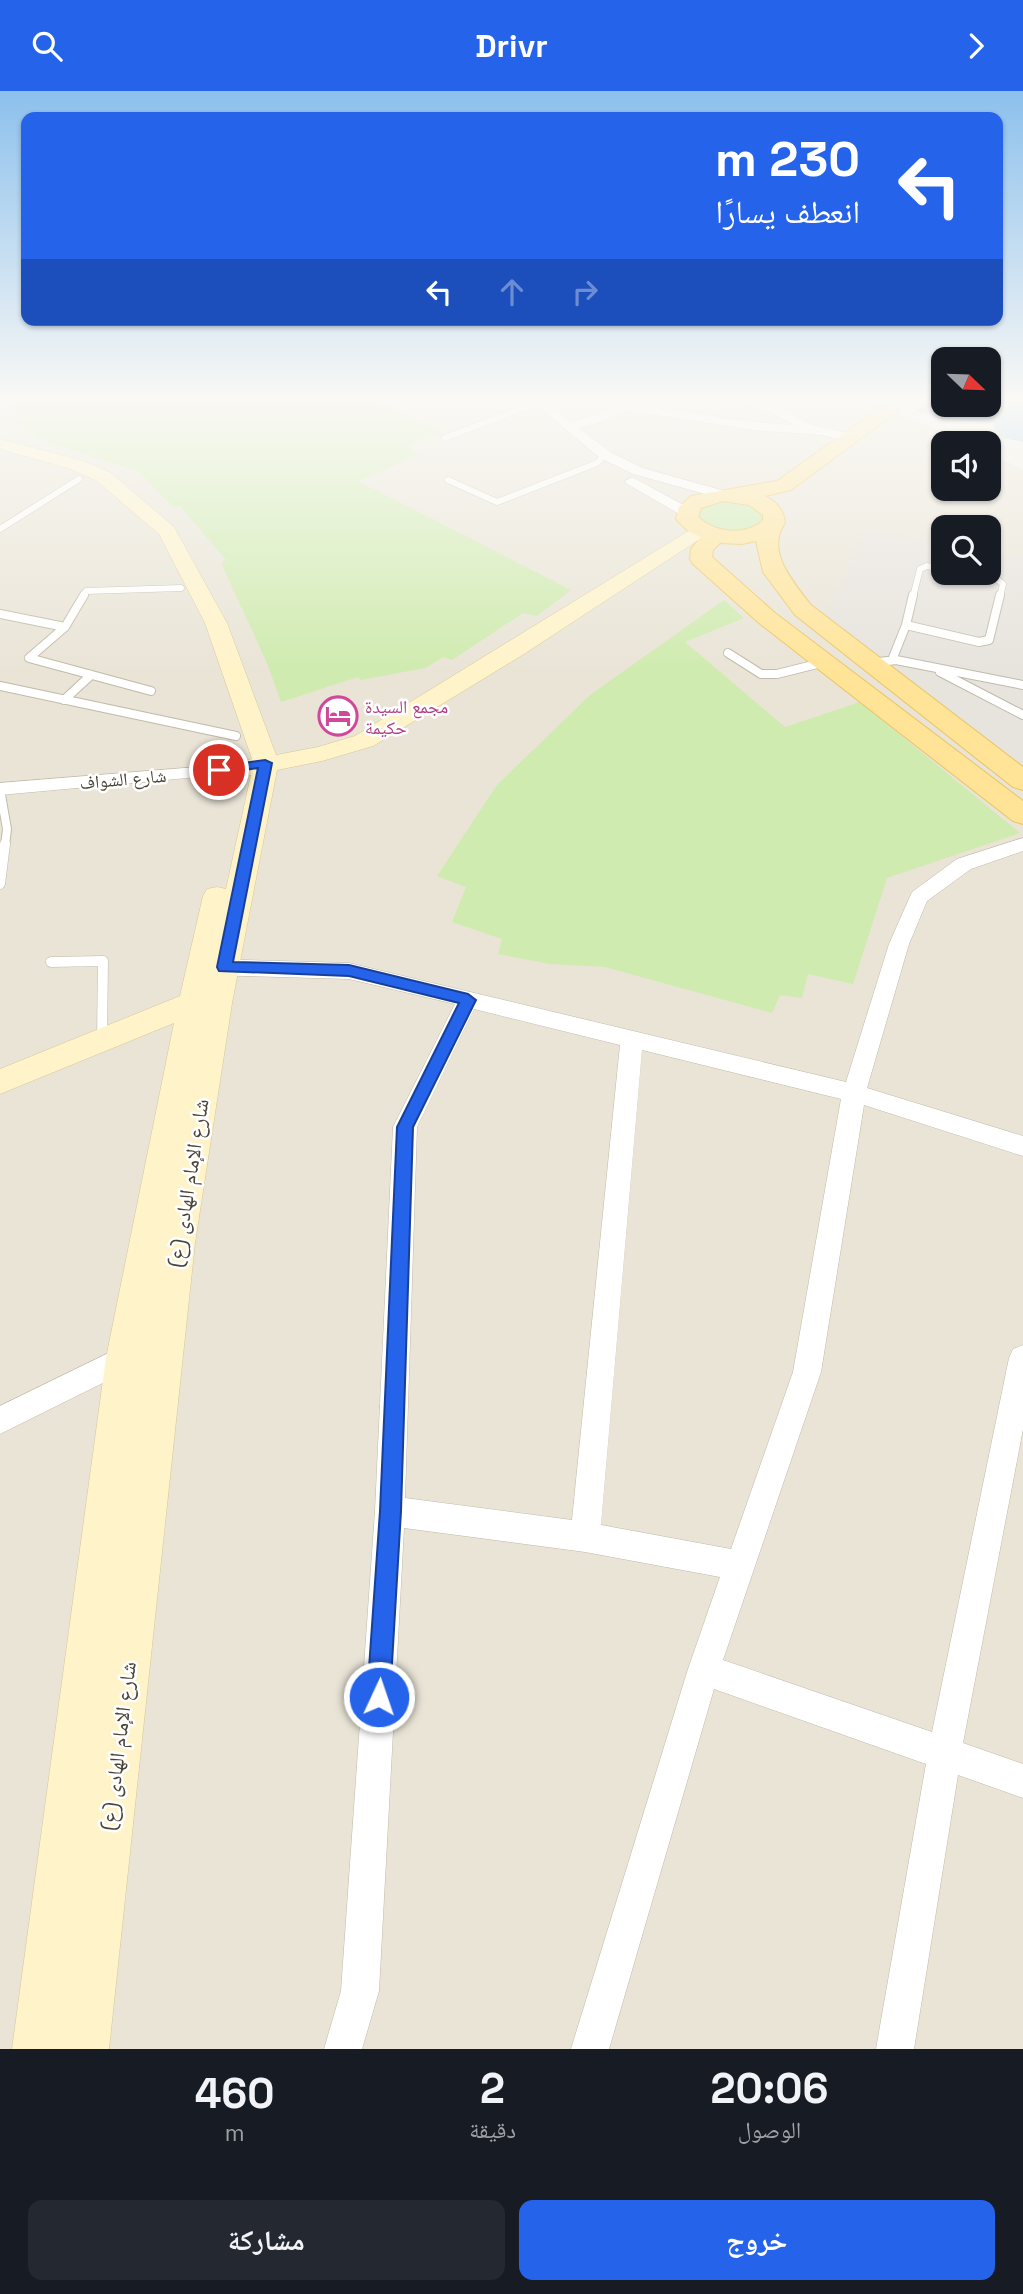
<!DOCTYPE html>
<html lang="ar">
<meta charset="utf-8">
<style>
body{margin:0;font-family:"Space Grotesk","Noto Naskh Arabic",sans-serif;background:#242831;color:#f1f3f6;direction:rtl;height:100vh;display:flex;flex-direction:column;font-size:26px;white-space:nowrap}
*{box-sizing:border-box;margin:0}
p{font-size:23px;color:#9ea1a6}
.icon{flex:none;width:38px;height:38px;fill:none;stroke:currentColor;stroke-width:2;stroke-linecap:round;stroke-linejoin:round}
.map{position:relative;height:1958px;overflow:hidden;direction:ltr}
.panel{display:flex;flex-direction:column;background:#171b24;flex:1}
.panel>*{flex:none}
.banner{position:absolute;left:21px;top:21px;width:982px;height:214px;border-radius:14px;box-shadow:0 2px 5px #0004;direction:rtl;background:#2563eb;color:#fff;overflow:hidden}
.needle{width:46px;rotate:113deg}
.fabs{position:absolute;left:931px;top:256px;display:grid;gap:14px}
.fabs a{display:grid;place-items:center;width:70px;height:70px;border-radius:14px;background:#171b24;box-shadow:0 2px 5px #0004;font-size:35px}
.pin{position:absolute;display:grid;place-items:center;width:60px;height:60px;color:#fff;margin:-30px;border:4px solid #fff;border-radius:50%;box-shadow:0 2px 7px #0007}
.me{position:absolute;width:77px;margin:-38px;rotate:3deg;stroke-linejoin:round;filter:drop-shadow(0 0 5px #0008)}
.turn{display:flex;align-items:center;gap:24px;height:147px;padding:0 28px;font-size:32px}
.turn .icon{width:91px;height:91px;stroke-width:2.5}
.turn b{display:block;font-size:49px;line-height:60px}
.lanes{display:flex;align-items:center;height:66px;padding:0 28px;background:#0003;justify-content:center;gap:35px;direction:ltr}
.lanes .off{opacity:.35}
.eta{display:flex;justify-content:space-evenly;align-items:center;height:119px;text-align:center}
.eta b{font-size:42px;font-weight:700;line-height:49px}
.button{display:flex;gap:14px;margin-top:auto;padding:14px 28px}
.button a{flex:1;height:80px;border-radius:14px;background:#2563eb;color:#fff;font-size:28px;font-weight:700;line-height:80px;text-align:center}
.button a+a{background:#242831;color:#f1f3f6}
header{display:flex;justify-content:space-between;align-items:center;height:91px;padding:0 28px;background:#2563eb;color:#fff;font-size:32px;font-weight:700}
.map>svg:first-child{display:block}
.residential{fill:#e9e4d6;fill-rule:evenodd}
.industrial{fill:#e7e3dd}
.green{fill:#cfebaf}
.water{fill:#a2d1f4}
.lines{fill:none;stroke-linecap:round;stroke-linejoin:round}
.lane-far2-casing{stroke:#c1baaa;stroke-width:7}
.lane-far1-casing{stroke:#c1baaa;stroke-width:10}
.lane-casing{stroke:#c1baaa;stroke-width:11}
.street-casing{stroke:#c1baaa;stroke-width:1}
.secondary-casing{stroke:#d7c796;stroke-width:1}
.primary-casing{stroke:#eac461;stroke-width:2}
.lane-far2{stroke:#fff;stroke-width:6}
.lane-far1{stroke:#fff;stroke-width:8}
.lane{stroke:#fff;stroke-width:10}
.street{fill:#fff;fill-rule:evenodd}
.secondary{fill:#fff3c9;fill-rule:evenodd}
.primary{fill:#ffe498;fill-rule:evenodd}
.route{fill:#2563eb;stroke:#184099;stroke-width:2}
.labels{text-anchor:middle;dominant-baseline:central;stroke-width:5;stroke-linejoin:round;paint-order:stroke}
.far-hotel-label{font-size:18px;fill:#b23c85;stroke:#fff;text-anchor:start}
.far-street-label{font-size:18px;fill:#494236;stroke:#fff}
.street-label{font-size:21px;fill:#494236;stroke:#fff}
</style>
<header><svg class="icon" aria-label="forward" viewBox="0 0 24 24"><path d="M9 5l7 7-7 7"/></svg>Drivr<svg class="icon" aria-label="search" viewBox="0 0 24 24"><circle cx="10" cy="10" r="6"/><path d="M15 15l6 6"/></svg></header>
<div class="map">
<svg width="1023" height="1958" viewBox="0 0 1023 1958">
<rect width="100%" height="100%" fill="#f5f2e9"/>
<path class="residential" d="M0 307H866L965 352H943V397H989V363L1023 378V1958H0ZM943 436H989V481H943Z"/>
<path class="industrial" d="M865 438 943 452V481H989V460L1023 467V677L825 525Z"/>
<path class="green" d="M26 307H368L443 341 408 356 418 364 358 390 571 499 537 525 523 522 452 569 444 566 425 577 361 589 358 586 281 611 267 572 221 472 226 469 180 415 174 417 139 381 33 346 37 343 23 340 27 337 14 334 29 323 2 318 16 309Z
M723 409 745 412 761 420 763 431C744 450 717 438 697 428L698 418 703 414Z
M724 509 744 527 685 551 785 636 860 611 1020 742 887 787 853 893 808 883 802 907 780 904 772 922 605 876 550 873 498 863 502 848 452 831 466 796 437 785 497 694 590 604Z"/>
<path class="water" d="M935 307H943V313H989V307H1023V351L1004 347 994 338 995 332 943 328 915 320Z"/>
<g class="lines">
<g class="lane-far2-casing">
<path id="lane-far2" d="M445 347 539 311
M448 389 497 411 597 372 605 364
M0 438 79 388
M959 481 998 489 1003 493 1000 506
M83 506 86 500 181 497
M913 506 920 478 927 475 943 478"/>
</g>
<g class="lane-far1-casing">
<path id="lane-far1" d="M84 504 65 536 29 567 151 600
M0 523 65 536
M906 534 979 551 989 549 1000 504
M728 562 761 583H777L825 571
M892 569 906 534 913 504
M871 572 896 569 1023 594
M940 581 1023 624
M0 595 236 645
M64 609 91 584
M0 698 7 738 5 755"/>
</g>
<g class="lane-casing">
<path id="lane" d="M0 793 5 753
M51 871 103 870 102 949"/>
</g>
<g class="street-casing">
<path id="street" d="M528 307H542L572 331 596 324 626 307H640L634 313 753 331 794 334 769 320 729 307H751L777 314 812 334 857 344 858 347 852 351 821 344 753 339 624 319 604 330 579 337 610 361 643 377 728 401V407L723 408 633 383 600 367Z
M632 386 691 418 693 421 691 424H681L627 393 625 390Z
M247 672 256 677 253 681 0 704V692Z
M1023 747V760L971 778 927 810 909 853 867 997 1023 1045V1065L864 1014 821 1281 723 1569 932 1641 1009 1267 1013 1258 1023 1254V1338L963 1652 1023 1673V1707L958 1684 914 1958H876L926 1673 714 1598 609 1958H571L688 1578 720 1486 585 1461 404 1437 379 1900 362 1958H324L341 1900 375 1420 393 1036 455 913 349 888 208 884 201 881 197 876 201 871 208 868 349 872 846 991 889 853 912 801 957 768ZM474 918 620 954 572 1429 405 1407 417 1036ZM642 959 841 1008 793 1281 731 1458 601 1434Z
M125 1254 135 1258 139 1267 135 1276 0 1343V1315Z"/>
</g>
<g class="secondary-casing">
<path id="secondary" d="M0 348 83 370 111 382 174 436 227 532 276 664 318 656 355 645 695 436 702 434 712 440 524 563 373 655 322 670 277 679 232 912 195 1152 109 1958H12L106 1267 174 932 0 1003V978L180 905 203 805 207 798 217 796 226 798 251 684 238 682 235 677 238 672 252 668 205 532 159 443 97 390 71 378 0 358Z"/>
</g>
<g class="primary-casing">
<path id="primary" d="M894 307H916L791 399 765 405C777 411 784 419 785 432 765 460 794 492 811 514L1023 676V699L1013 696 795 524 763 481 756 450 742 453 720 452 713 459 712 466 775 522 1023 710V733L1013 730 759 532 693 473 690 468 691 458 701 446 688 440 676 428 679 416 691 405 777 390ZM723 410 749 414 763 424V430C743 445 716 442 698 426L701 417Z"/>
</g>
<use href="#lane-far2" class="lane-far2"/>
<use href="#lane-far1" class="lane-far1"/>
<use href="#lane" class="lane"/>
<use href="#street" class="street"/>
<use href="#secondary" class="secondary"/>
<use href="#primary" class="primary"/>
</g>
<linearGradient id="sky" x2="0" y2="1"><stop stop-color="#8cc0ed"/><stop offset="0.53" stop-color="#faf9f5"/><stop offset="1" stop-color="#faf9f5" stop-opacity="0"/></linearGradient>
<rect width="1023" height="582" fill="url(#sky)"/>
<path class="route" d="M265 669 272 672 233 871 349 874 468 903 476 909 413 1036 401 1420 390 1606 387 1615 379 1618 370 1615 367 1606 380 1420 397 1036 459 912 349 885 219 880 217 876 258 677 219 683 213 679 219 675Z"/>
<defs>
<g id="hotel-ring" transform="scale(2.0125)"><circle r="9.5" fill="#fff" stroke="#d1479c" stroke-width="1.5"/><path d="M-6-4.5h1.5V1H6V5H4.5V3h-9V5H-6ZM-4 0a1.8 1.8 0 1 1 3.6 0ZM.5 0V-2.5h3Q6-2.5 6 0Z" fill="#d1479c"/></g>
</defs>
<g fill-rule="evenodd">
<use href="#hotel-ring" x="338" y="625"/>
</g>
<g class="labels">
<g class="far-hotel-label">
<text x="365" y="615">مجمع السيدة<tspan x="365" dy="21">حكيمة</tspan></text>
</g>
<g class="far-street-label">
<text transform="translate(123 688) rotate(-5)">شارع الشواف</text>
</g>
<g class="street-label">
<text transform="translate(188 1092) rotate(-81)">شارع الإمام الهادی (ع)</text>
<text transform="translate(118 1655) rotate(-83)">شارع الإمام الهادی (ع)</text>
</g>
</g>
</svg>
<div class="fabs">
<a><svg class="needle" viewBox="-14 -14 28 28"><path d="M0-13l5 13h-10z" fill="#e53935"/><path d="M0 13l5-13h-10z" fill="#9ea1a6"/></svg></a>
<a><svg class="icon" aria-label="sound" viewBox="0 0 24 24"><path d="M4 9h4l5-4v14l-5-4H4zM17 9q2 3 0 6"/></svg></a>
<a><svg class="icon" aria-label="search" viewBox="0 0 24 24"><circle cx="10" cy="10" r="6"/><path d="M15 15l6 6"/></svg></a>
</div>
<div class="pin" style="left:219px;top:679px;background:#d93025"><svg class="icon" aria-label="arrive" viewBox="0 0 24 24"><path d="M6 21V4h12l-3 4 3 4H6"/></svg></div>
<svg class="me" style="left:379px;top:1606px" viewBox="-20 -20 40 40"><circle r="17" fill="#2563eb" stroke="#fff" stroke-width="3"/><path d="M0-11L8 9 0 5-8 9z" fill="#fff"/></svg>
<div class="banner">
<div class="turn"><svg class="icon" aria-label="left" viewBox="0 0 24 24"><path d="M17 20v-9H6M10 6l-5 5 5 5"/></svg><div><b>230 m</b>انعطف يسارًا</div></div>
<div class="lanes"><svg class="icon" aria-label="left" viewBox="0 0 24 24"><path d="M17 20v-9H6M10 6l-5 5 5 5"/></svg><svg class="icon off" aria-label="ahead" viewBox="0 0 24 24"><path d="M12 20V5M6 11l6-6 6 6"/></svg><svg class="icon off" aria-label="right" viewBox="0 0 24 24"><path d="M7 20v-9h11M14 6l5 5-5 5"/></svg></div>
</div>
</div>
<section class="panel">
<div class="eta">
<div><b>20:06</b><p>الوصول</p></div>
<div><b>2</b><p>دقيقة</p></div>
<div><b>460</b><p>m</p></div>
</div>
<div class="button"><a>خروج</a><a>مشاركة</a></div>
</section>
